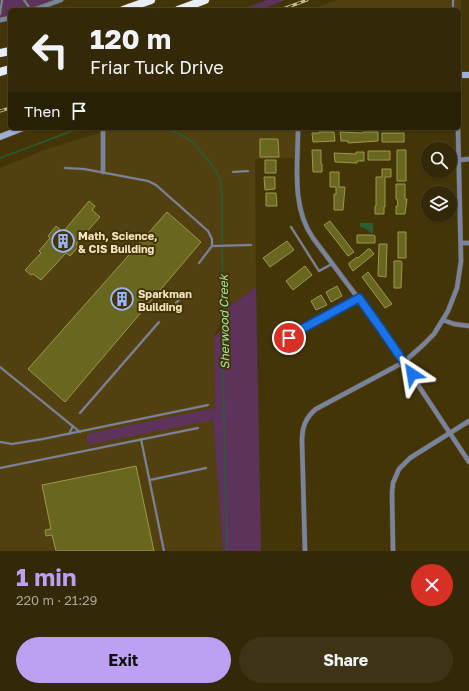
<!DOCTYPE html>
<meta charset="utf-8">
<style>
body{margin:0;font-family:"Golos Text",sans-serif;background:#3e3415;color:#f1f3f6;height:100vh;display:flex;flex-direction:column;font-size:15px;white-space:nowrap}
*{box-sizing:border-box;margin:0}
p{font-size:13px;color:#a9a69b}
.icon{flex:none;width:22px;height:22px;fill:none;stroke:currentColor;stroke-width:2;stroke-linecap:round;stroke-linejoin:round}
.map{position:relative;height:551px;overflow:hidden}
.side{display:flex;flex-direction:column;background:#332807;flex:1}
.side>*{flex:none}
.banner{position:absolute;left:8px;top:8px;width:453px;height:122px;border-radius:6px;box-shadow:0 1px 3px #0004,0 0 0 1px #4e4428;background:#332807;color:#f1f3f6;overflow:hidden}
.buttons{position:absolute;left:421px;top:142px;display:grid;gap:8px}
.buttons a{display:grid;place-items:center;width:36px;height:36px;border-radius:50%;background:#332807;box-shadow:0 1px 3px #0004,0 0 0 1px #4e4428;font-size:20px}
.pin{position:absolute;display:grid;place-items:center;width:34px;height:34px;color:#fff;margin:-17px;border:2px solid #fff;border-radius:50%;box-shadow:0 1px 4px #0007}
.me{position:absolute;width:44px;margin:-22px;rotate:327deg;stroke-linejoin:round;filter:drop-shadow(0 0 3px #0008)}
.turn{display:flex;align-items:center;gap:14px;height:84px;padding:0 16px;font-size:18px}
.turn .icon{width:52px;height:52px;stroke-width:2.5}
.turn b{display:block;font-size:28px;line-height:34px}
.then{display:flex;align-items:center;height:38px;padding:0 16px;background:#0003;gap:8px;font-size:15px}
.round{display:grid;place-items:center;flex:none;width:42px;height:42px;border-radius:21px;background:#3e3415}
.summary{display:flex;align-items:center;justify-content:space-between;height:68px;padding:0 16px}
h1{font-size:24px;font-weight:700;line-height:30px;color:#bca0f2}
.cta{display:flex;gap:8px;margin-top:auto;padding:8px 16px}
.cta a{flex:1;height:46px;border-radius:24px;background:#bca0f2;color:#111;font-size:16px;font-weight:700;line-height:46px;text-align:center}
.cta a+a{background:#3e3415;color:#f1f3f6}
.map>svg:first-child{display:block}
.built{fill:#524010}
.green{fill:#5d335c}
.water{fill:#285e32}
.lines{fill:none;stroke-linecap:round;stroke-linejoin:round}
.stream{stroke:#285e32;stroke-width:1.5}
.building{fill:#69671f;stroke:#9b9948}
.service-casing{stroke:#605126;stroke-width:3}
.minor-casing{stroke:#605126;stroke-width:5.5}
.secondary-casing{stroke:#605126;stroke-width:7}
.motorway-casing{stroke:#605126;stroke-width:9}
.service{stroke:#79839d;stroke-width:2}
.minor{stroke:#79839d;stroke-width:4.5}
.secondary{stroke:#9daed7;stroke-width:6}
.motorway{stroke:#e8edfa;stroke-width:8}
.rail-casing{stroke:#cbbb95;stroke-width:3}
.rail{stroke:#443509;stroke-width:1.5;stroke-dasharray:4.5;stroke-linecap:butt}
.route-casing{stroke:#114b97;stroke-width:10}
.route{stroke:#1a73e8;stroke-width:7}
.labels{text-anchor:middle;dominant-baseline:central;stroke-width:4;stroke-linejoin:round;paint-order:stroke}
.poi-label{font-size:11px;font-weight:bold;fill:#f4e4bf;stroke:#443509;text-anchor:start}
.water-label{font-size:12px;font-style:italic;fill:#96e5a1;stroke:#443509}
</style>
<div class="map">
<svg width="469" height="551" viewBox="0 0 469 551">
<rect width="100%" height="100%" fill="#443509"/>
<path class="built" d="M337 0H461L462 65 459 66V10H309Z
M116 128H300L301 158 255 159 256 287 227 308 214 337 215 408 213 420 223 551H0V168L47 149Z"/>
<path class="green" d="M0 0H67L33 10H10V17L0 20Z
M267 0H285L259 10H239Z
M256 287 261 551H223L213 420 87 445V434L215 408 214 337 223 329 227 308Z"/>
<path class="water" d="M360 223H373V232L371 233 365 228 360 227Z"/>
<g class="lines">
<path class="stream" d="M155 128 176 132 193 142 216 170 220 180 222 194 223 373 227 551
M0 158 80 128"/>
</g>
<path class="building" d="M319 132H334L335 141 313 142 312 133H319Z
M340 132 363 133V132H378V141L348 143V141H341Z
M382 133H404V142H382Z
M260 139H278L279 157H260Z
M312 150H321V164H322V172H313Z
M397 150H406V181H397Z
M368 151H390V160H368Z
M356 152H364V161H357V163L335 162 334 153 356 154Z
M265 160H276V173H265Z
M382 169H391V177H385V207H384V214H375V206H376V177H382Z
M330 172H339V187H345L343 210H334V194H336V187H330Z
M264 177H275V189L265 190Z
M396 184H405V199H407L405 214H396V206H398L397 199H396Z
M266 193H276L277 206H266Z
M89 201 95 206 92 210 100 217 76 244 79 246 70 256 66 253 41 280 33 274 31 275 25 270 41 253 39 251 50 238 48 236 56 226 63 232Z
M167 212 201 242 65 402 28 369Z
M330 221 354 252 348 256 324 225Z
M398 232H406V258H398Z
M357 235H373L375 236V243H357Z
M287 241 294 250 270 267 263 258Z
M379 244H387V245L386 277 378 276Z
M368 249H370L374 254 353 271 349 265V263L357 257 358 258Z
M394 261H401L402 263 401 288H394Z
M305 266 312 275 293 290 286 281Z
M368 272 392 304 385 308 362 277Z
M337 286 342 296 331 302 326 292Z
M321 295 327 305 316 310 311 301Z
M136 466 154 551H56L52 535 46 536 45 530 51 529 42 485Z"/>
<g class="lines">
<g class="service-casing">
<path id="service" d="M24 0 31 10
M453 0V10
M0 14 2 0
M65 168 84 169 148 181 156 185 208 231 212 239V246L199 263
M233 172 248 171
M291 227 319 271 332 264
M212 246 251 245
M176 303 186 292
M0 367 80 432
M80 413 159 322
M69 434 73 426
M141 439 164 551
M0 442 12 444 43 439 208 405
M0 468 198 428
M150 480 206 468"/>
</g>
<g class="minor-casing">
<path id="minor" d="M33 10 61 0
M0 20 10 18
M103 128V172
M298 128C298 164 291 207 313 238L379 326 469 462
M459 160 469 159
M461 243H469
M443 320 454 324 469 326
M289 338 300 331 359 298
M305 551 302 441C302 428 305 418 316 409L404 362 423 345 434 334 448 311 457 288 461 261 458 128
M393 551 392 493 393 483 399 469 410 458 469 421"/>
</g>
<g class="secondary-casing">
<path id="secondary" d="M459 75H469
M0 137 23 128"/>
</g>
<g class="motorway-casing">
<path id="motorway" d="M123 10 151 0
M178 10 205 0
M0 53 10 51
M0 72 10 69"/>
</g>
<use href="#service" class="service"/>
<use href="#minor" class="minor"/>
<use href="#secondary" class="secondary"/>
<use href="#motorway" class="motorway"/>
<g class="rail-casing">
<path id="rail" d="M280 10 307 0
M0 111 10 108"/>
</g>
<use href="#rail" class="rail"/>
</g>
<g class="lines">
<g class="route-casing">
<path id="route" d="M289 338 300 330 359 298 379 326 412 374"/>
</g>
<use href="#route" class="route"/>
</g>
<defs>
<g id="building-ring" transform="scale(1.15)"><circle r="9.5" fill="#443509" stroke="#99b5fd" stroke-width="1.5"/><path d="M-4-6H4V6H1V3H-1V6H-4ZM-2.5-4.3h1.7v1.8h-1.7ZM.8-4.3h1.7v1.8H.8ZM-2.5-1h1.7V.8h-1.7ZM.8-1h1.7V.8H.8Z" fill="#99b5fd"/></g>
</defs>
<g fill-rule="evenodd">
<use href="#building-ring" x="63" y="241"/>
<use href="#building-ring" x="122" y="299"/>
</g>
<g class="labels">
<g class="poi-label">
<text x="78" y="235">Math, Science,<tspan x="78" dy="13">&amp; CIS Building</tspan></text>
<text x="138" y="293">Sparkman<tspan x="138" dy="13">Building</tspan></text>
</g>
<g class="water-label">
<text transform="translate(224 322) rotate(-91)">Sherwood Creek</text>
</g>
</g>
</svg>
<div class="buttons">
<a><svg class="icon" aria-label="search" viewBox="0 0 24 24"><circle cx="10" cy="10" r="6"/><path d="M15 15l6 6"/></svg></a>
<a><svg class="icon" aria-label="layers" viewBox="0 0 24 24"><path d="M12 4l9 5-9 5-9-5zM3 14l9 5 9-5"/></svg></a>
</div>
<div class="pin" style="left:289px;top:338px;background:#d93025"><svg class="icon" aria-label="arrive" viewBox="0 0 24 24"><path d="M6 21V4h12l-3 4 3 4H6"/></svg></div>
<svg class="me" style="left:412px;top:374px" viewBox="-20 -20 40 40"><path d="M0-17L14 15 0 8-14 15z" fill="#1a73e8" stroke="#fff" stroke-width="4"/></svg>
<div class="banner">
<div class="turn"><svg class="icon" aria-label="left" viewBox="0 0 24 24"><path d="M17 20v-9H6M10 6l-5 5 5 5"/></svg><div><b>120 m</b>Friar Tuck Drive</div></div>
<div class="then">Then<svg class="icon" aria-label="arrive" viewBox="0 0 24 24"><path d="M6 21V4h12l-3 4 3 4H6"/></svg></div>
</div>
</div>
<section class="side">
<div class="summary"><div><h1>1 min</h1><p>220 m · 21:29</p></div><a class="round" style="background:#d93025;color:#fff"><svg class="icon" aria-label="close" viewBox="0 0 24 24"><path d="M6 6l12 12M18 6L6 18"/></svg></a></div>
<div class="cta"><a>Exit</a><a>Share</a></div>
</section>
